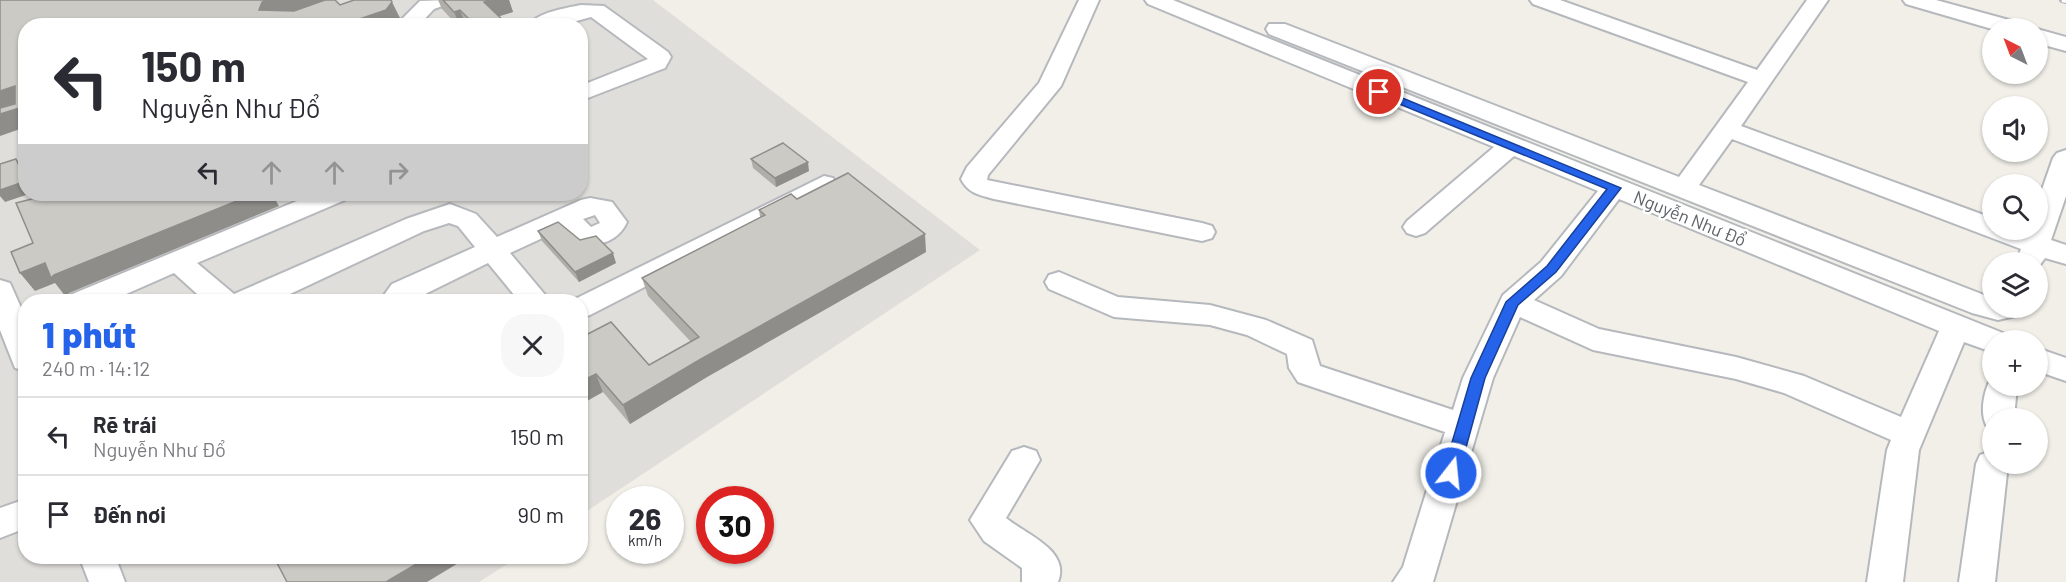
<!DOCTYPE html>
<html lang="vi">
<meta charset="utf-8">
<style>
body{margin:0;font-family:Barlow,sans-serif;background:#f7f7f7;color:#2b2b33;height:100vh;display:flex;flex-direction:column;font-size:22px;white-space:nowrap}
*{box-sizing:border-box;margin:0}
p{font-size:20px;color:#7c7c81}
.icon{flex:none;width:33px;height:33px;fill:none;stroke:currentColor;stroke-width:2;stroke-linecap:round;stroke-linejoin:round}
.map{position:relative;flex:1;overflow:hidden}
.details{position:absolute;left:18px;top:294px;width:570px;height:270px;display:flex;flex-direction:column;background:#fff;border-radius:24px;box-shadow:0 2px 4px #0004}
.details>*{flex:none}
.top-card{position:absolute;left:18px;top:18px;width:570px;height:183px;border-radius:24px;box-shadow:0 2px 4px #0004;background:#fff;color:#2b2b33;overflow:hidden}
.needle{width:39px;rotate:318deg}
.controls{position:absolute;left:1982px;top:18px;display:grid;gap:12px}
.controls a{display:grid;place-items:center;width:66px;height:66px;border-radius:50%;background:#fff;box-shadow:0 2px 4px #0004;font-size:30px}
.speed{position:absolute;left:606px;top:486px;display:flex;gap:12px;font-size:30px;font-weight:700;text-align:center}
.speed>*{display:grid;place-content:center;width:78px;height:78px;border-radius:50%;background:#fff;box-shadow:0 2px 4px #0004;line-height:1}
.speed small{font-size:15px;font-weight:400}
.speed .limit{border:9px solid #d22;background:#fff;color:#111}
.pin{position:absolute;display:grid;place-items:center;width:51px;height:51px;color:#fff;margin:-26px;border:3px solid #fff;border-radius:50%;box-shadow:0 2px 6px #0007}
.me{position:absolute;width:66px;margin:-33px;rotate:16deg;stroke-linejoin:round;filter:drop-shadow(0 0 4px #0008)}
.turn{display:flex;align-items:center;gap:21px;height:126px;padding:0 24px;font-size:27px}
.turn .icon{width:78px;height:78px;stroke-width:2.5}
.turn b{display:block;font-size:42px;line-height:51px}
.lanes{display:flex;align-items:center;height:57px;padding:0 24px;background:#0003;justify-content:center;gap:30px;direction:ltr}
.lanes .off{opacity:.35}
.round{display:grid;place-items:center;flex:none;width:63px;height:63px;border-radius:24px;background:#f7f7f7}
.overview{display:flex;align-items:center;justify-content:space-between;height:102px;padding:0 24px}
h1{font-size:36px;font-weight:800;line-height:45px;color:#2563eb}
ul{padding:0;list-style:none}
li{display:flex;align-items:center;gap:18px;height:78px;padding:0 24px;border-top:2px solid #e1e1e2}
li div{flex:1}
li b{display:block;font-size:22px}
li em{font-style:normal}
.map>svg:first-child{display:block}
.industrial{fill:#e0deda;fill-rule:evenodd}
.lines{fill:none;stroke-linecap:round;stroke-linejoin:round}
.minor-casing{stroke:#b5b8bc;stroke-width:4}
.minor{fill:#fff;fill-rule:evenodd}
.rail-casing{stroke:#b6b7b8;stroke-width:6}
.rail{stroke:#fff;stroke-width:4;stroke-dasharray:11;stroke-linecap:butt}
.wall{fill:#afaea9}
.shaded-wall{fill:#8f8d8a}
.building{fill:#cccac5;stroke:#8f8d8a;stroke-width:1.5}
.route{fill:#2563eb;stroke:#184099;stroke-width:1.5}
.labels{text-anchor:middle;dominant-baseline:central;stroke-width:5;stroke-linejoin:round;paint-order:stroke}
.street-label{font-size:18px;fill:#5f6368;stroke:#fff}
</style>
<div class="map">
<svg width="2066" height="582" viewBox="0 0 2066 582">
<rect width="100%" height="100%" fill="#f1efe8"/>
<path class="industrial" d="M0 0H653L980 250 581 515 580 302H26V556L518 557 479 582H0ZM26 26H580V194H26Z"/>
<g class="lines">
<g class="minor-casing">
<path id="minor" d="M451 0 448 4 434 9 418 26H395L420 1Z
M1079 0H1099L1061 86 988 175 987 180 1202 223 1212 226 1215 232 1212 238 1202 241 994 199C979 195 968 193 961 179L967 167 1039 83Z
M1145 0H1173L2003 333 2007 340H1992V352L1964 342 1919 450 1903 582H1867L1887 450 1891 440 1784 393 1736 379 1593 350 1520 317 1493 378 1433 582H1393L1403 567 1445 432 1298 382 1289 368 1287 354 1247 335 1210 325 1114 317 1049 289 1045 282 1049 275 1059 272 1118 297 1210 305 1266 320 1312 340 1320 366 1453 410 1463 378 1503 295 1541 262 1598 191 1514 156 1425 233 1416 236 1407 233 1403 227 1407 221 1494 147 1148 4ZM1619 199 1939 331 1901 417 1804 376 1736 357 1599 329 1534 300 1561 276Z
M1530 0H1560L1757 70 1807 0H1828L1741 126 1992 218V230H2037V204L2053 158 2057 153 2066 150V196L2051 240 2066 245V264L2045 258 2037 269V262H2016L2021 249 1732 139 1699 185 1992 298V308H2024L2020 315 1998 320 1972 313 1269 34 1266 29 1269 24H1285L1679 177 1748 82 1533 4Z
M1903 0H1936L2020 23 2023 28 1992 29 1906 4Z
M581 5 604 6 668 52 671 57 665 68 580 101V86L648 59 591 17 558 26H528C537 12 567 8 581 5Z
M2037 29 2066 37V51L2037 43Z
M824 176 833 178 837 184 833 190 590 315 580 318V302H569Z
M314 194H349L345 200 197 263 234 294 406 219 450 204 476 214 497 237 581 200 590 198 612 202 627 222C615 249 580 251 562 229L510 253 551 302H520L488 263 409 302H379L392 284 475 247 458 226 449 223 424 231 273 302H206L174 273 108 302H66L70 295ZM595 215 600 223 591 227 583 219Z
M0 280 10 283 26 319V371L15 368 0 330Z
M2037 348 2066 358V381L2037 371Z
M1991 378 1992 386H2017L2014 418H1992V428L1987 427C1979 413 1984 391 1991 378Z
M1024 447 1036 451 1040 460 1006 518C1025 534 1071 550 1058 582H1022V568L984 541 970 520 1012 451Z
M1992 451V464H2008L1995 582H1959L1976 464 1980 455Z
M26 499V528L0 538V508Z
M79 556H115L125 582H89Z"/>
</g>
<use href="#minor" class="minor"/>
<g class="rail-casing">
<path id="rail" d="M2062 0 2066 1"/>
</g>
<use href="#rail" class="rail"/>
</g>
<path class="wall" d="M438 0H509L513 12 499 16 509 26H458L442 9Z
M751 159 809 171 776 187 753 168Z
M797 199 926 252 707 377 630 424 603 392 580 338 649 365 691 342 648 296 642 278 760 217 759 210Z
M538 231 580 240 616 263 579 282 542 241Z"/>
<path class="shaded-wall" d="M269 0H327L271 19 259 10 262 2Z
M491 0H509L513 12 490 19 484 2Z
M392 2 400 18 394 26H339Z
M460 10 466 26H460L454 12Z
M15 86 26 101 0 112V91Z
M26 106V127L0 136V114Z
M16 159 26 171V179Z
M808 162 809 171 776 187 775 178Z
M26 181V194H29L5 202 0 196V190Z
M254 194H272L279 206 69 293 66 297 55 283 35 291 20 273 45 263Z
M925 234 926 252 707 377 630 424 623 405 701 359Z
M613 253 616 263 579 282 575 272Z
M596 374 603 392 580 405V382Z
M430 556H470L427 582H386Z"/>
<path class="building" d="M0 0H269L262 2 259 10 294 11 325 0H335L340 5 354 0H391L392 2 386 10 339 26H26V106L0 114V108L15 104V86L0 91Z
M443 0H491L484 2 509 26H476L460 10 454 12Z
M783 143 808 162 775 178 751 159Z
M16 159 26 181 0 190V164Z
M848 173 925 234 701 359 623 405 596 374 580 382V338L611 322 649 365 699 337 642 278 765 215 759 210 791 194 797 199Z
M51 194H254L54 275 51 278 45 263 20 273 11 252 33 243 16 203Z
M558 222 580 240 596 236 613 253 575 272 538 231Z
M284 556H430L386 582H287L276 561Z"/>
<path class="route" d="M1375 90H1383L1621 188 1556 272 1518 305 1485 378 1459 473 1451 480 1443 473 1471 378 1506 302 1547 266 1607 189 1375 94Z"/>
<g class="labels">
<g class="street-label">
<text transform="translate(1690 218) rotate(22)">Nguyễn Như Đổ</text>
</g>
</g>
</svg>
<div class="controls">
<a><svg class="needle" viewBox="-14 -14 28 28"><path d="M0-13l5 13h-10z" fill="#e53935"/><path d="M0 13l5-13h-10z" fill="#7c7c81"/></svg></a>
<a><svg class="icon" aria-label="sound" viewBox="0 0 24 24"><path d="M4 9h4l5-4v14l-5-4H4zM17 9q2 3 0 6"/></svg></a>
<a><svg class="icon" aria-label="search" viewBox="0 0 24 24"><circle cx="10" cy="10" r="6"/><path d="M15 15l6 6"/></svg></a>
<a><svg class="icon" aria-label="layers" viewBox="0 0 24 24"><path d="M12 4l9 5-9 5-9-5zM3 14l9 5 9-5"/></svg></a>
<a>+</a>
<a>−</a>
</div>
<div class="speed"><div>26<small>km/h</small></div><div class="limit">30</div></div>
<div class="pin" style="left:1379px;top:92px;background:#d93025"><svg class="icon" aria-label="arrive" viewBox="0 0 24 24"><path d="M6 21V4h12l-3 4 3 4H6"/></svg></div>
<svg class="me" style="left:1451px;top:473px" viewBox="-20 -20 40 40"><circle r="17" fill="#2563eb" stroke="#fff" stroke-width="3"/><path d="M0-11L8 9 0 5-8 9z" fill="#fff"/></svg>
<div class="top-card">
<div class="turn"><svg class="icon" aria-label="left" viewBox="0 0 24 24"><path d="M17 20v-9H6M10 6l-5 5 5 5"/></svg><div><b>150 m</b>Nguyễn Như Đổ</div></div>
<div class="lanes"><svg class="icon" aria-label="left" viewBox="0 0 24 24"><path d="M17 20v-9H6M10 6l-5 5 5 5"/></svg><svg class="icon off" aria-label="ahead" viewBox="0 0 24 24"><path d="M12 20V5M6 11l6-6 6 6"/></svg><svg class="icon off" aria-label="ahead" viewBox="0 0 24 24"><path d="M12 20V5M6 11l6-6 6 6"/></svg><svg class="icon off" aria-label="right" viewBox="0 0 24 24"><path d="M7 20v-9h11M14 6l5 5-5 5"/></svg></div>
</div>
<section class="details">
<div class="overview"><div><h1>1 phút</h1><p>240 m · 14:12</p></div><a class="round"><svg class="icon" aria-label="close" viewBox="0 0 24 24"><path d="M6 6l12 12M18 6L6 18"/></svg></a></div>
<ul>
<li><svg class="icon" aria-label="left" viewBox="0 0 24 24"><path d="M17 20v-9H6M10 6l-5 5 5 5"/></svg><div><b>Rẽ trái</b><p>Nguyễn Như Đổ</p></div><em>150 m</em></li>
<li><svg class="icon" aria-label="arrive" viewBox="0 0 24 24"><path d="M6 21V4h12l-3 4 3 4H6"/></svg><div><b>Đến nơi</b></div><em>90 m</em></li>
</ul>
</section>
</div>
